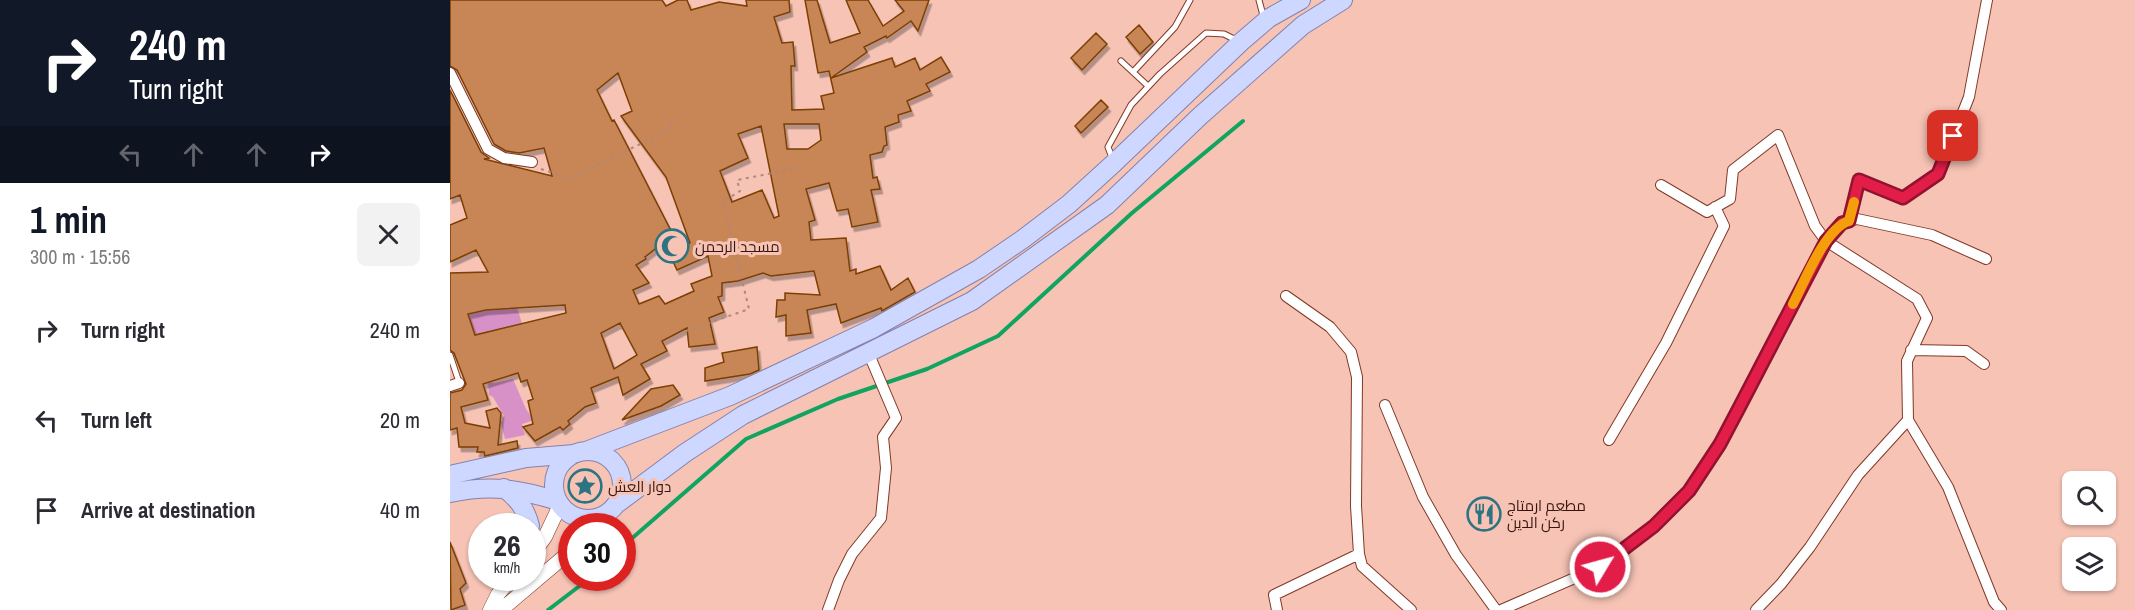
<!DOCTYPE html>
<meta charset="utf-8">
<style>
body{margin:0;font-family:"Archivo Narrow",Cairo,sans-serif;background:#f2f2f3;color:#2b2b33;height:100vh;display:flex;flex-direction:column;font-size:22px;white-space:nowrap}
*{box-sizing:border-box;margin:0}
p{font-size:20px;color:#7c7c81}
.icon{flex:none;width:33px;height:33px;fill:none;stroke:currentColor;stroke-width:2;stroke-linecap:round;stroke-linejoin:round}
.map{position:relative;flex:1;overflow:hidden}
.panel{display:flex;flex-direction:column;background:#fff;width:450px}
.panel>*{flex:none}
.hud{background:#111827;color:#fff;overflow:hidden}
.tools{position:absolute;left:1612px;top:471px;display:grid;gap:12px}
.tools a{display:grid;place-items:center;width:54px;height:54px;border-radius:9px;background:#fff;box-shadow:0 2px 4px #0004;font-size:30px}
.speed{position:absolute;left:18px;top:513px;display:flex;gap:12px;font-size:30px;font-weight:700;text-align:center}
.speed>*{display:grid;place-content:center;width:78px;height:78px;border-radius:50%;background:#fff;box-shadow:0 2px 4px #0004;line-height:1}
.speed small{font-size:15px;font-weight:400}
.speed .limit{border:9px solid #d22;background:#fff;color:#111}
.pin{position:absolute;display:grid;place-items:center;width:51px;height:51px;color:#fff;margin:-26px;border-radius:12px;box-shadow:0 3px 9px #0006}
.me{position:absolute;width:66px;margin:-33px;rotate:53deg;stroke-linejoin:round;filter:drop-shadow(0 0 4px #0008)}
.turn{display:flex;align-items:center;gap:21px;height:126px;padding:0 30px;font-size:27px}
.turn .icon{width:78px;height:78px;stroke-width:2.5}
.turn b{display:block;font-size:42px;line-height:51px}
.lanes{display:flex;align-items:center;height:57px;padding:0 30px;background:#0003;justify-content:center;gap:30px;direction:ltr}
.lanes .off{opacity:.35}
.round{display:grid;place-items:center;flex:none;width:63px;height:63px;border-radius:9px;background:#f2f2f3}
.overview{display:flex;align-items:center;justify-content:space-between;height:102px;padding:0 30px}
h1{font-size:36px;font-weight:800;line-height:45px;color:#111827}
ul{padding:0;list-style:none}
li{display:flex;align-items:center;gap:18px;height:90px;padding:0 30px}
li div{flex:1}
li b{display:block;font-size:22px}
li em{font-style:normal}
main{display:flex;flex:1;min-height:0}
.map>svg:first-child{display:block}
.green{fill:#d791c7}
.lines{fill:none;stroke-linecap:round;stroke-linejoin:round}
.stream{stroke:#11a460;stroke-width:4}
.building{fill:#c88556;stroke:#7b3f06;stroke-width:1.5;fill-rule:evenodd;filter:url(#shadow)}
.service-casing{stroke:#813927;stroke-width:7}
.minor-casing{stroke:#813927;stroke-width:12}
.tertiary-casing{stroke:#813927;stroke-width:15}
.primary-casing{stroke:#8482ab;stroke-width:20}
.path{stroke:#b2867a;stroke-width:2;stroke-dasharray:3 4.5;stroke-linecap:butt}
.service{stroke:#fff;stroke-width:5}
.minor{stroke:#fff;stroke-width:10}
.tertiary{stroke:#fff;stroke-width:14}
.primary{stroke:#ced7ff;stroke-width:18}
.route-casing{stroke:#92132f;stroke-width:15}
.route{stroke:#e11d48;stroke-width:10}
.slow{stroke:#f59e0b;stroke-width:10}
.labels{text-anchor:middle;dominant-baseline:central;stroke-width:6;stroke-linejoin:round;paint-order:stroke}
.poi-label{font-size:15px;fill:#36170f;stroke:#f6c3b5;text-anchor:start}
</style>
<main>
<section class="panel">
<div class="hud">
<div class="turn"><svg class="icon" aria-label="right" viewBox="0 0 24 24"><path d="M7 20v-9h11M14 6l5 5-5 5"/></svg><div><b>240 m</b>Turn right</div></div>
<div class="lanes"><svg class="icon off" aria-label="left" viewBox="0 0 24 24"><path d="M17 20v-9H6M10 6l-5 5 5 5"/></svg><svg class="icon off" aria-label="ahead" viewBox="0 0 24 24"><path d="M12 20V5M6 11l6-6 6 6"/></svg><svg class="icon off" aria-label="ahead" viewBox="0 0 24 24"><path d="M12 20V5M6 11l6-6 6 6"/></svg><svg class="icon" aria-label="right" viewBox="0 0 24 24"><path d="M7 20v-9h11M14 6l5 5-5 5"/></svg></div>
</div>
<div class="overview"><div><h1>1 min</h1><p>300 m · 15:56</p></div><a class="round"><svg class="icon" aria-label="close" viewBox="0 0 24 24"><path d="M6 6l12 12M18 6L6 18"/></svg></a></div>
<ul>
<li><svg class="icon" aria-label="right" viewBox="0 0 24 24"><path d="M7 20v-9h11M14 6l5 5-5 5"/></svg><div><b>Turn right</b></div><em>240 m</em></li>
<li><svg class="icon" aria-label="left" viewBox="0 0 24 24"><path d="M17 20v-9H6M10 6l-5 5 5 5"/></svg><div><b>Turn left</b></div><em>20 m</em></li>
<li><svg class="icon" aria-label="arrive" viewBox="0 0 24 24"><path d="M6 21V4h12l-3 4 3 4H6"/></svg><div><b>Arrive at destination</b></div><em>40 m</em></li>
</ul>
</section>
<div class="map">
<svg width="1685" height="610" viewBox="0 0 1685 610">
<defs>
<filter id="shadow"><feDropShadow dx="2.5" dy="4.5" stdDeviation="0" flood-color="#0004"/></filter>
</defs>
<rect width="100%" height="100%" fill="#f6c3b5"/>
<path class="green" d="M67 307 73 327 54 328 25 335 23 327H20L16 314 42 309Z
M63 379 76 409 84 420 72 424 75 435 55 439 51 423 54 416 43 397 39 395 38 382 45 383Z"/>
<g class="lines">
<path class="stream" d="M172 547 296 439 388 399 477 369 548 336 682 213 793 121
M98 610 140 578"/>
</g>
<path class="building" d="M0 0H212L216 6 228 0H237L241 10 269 2 297 6 296 0H339L340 12 324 17 332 43 343 42 345 66H341L342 110 374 109 371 96 384 93 379 71 368 73 355 0H367L380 43 410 33 396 0H418L433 26 454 11 445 0H479L468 31 461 21 437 38 436 36 414 47 417 52 381 78 442 58 445 67 465 58 470 70 491 57 500 72 476 84 480 91 457 101 461 111 448 115 449 122 435 127 437 145 434 146 432 152 420 155 423 178 427 177 430 189 421 190 428 222 402 227 398 209 387 211 379 183 356 189 365 220 359 222 361 240 396 238 400 271 406 269V274L430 266 441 290 458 278 465 292 432 311 431 308 391 323 386 304 357 310 361 333 336 336V315L326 317 327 300H335V293L370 295 364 271 321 276 313 273 288 281 272 283V296L268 297 274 312 259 318 265 344 239 347 237 328 212 341 217 351 191 364 200 379 173 395 168 377 141 388 146 403 135 407 118 421 120 424 113 430 110 427 85 441 73 427 83 424 78 401 83 399 77 380 71 382 68 373 33 384 38 400 11 407 15 423 40 428 36 411 47 408 51 413 48 445 67 441 68 448 35 456 34 452H27L28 447H9L7 428 0 430V393L12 390 16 384 4 353 0 350V273L38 272 26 250 0 262V225L17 218 10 195 0 199V90L31 152 39 158 34 159 102 176 94 148 69 153 56 151 44 144 7 70 0 66ZM168 73 182 111 171 116 216 177 240 243 230 248 164 120 162 121 147 90ZM334 124H369L371 140 358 149H337ZM311 126 329 216 324 218 312 190 282 202 270 171 298 158 288 134ZM214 242 227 270 258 256 262 276 241 284 244 291 215 304 209 296 189 304 183 290 199 283 186 265 196 259 195 257ZM115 305 116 313 25 335 18 314 36 310ZM170 323 187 355 164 369 151 333Z
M689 25 703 42 690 54 676 37Z
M646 33 657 44 632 70 621 58Z
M651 100 658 107 631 133 625 126Z
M307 347 309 370 300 374 255 381V368L274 362 272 353Z
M223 385 230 395 211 406 172 420 201 389Z
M0 542 16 583 10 589 15 605 1 610Z"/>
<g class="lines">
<g class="service-casing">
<path id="service" d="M809 0 814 19
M671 61 698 86
M683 72 725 27 740 0
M663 160 658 147 681 105 710 74 756 33 774 34 786 40
M0 355 9 382"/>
</g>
<g class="minor-casing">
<path id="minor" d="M0 73 38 149 54 158 82 162
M1211 185 1257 212 1280 199 1283 170 1328 135 1365 226 1376 241 1467 299 1477 318 1457 361 1458 420 1498 487 1544 602 1551 610
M1399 221 1409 180 1453 198 1488 175 1519 97 1537 0
M836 296 880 327 901 352 907 377 906 506 909 554 912 566 961 610
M1461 350 1516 351 1534 364
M0 386 9 383
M935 405 973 497 1006 555 1046 610
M1159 440 1216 343 1274 226 1265 207
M378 610 389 580 402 554 431 518 436 468 433 437 446 418 418 352
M827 610 824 595 909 554
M1051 610 1150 567 1204 526 1239 491 1270 444 1376 241 1392 223 1407 219 1482 235 1536 259
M1306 610 1331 584 1360 547 1408 475 1458 420"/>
</g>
<g class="tertiary-casing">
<path id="tertiary" d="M145 526 153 516
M82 555 95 537 110 505
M40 610 48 594 62 578
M51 610 122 550"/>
</g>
<g class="primary-casing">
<path id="primary" d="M104 485a34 34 0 1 1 68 0a34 34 0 1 1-68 0Z
M136 451 280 396 424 328 529 269 573 239 619 204 664 163 791 42 819 18 851 0
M0 475 76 458 124 454
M54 488C68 499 76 509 80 526
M0 493C41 484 69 489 108 501
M168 503 235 453 293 415 522 301 657 205 750 116 853 25 893 0"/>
</g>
<path class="path" d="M91 169 115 177 124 176 211 134 237 111
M236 331 299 309 273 202 290 191 287 180 349 168"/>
<use href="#service" class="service"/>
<use href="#minor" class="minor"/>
<use href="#tertiary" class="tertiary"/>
<use href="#primary" class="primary"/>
</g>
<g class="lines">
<g class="route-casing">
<path id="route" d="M1150 567 1204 526 1239 491 1270 444 1289 408 1376 241 1392 223 1399 221 1409 180 1453 198 1488 174 1503 136"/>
</g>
<use href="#route" class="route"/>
<path class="slow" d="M1343 304C1354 283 1375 228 1399 221L1404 202"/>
</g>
<defs>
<g id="mosque-ring" transform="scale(1.725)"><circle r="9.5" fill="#f6c3b5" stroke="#2e7382" stroke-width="1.5"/><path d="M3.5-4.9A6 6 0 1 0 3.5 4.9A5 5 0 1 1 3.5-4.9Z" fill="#2e7382"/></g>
<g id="sight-ring" transform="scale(1.725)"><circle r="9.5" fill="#f6c3b5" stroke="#2e7382" stroke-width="1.5"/><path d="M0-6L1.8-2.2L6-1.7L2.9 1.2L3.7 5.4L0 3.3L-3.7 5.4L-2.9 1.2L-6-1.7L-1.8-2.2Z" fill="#2e7382"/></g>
<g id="restaurant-ring" transform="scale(1.725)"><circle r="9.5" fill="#f6c3b5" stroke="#2e7382" stroke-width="1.5"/><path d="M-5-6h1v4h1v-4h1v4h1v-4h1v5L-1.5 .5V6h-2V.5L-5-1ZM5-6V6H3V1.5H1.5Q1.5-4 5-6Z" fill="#2e7382"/></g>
</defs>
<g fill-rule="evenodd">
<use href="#mosque-ring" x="222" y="246"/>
<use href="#sight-ring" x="135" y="486"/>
<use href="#restaurant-ring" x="1034" y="514"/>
</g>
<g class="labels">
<g class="poi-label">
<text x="245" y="246">مسجد الرحمن</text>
<text x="158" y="486">دوار العش</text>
<text x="1057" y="505">مطعم ارمتاج<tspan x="1057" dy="17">ركن الدين</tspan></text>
</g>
</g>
</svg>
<div class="tools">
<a><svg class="icon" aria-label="search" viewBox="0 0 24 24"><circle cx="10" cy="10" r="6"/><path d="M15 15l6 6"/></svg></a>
<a><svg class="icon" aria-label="layers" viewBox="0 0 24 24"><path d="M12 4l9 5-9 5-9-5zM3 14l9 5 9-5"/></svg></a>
</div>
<div class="speed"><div>26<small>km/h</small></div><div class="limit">30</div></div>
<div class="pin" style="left:1503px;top:136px;background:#d93025"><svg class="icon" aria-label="arrive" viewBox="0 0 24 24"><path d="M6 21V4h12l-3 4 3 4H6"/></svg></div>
<svg class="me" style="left:1150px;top:567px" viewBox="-20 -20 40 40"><circle r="17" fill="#e11d48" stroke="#fff" stroke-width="3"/><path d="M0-11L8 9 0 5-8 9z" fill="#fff"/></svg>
</div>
</main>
